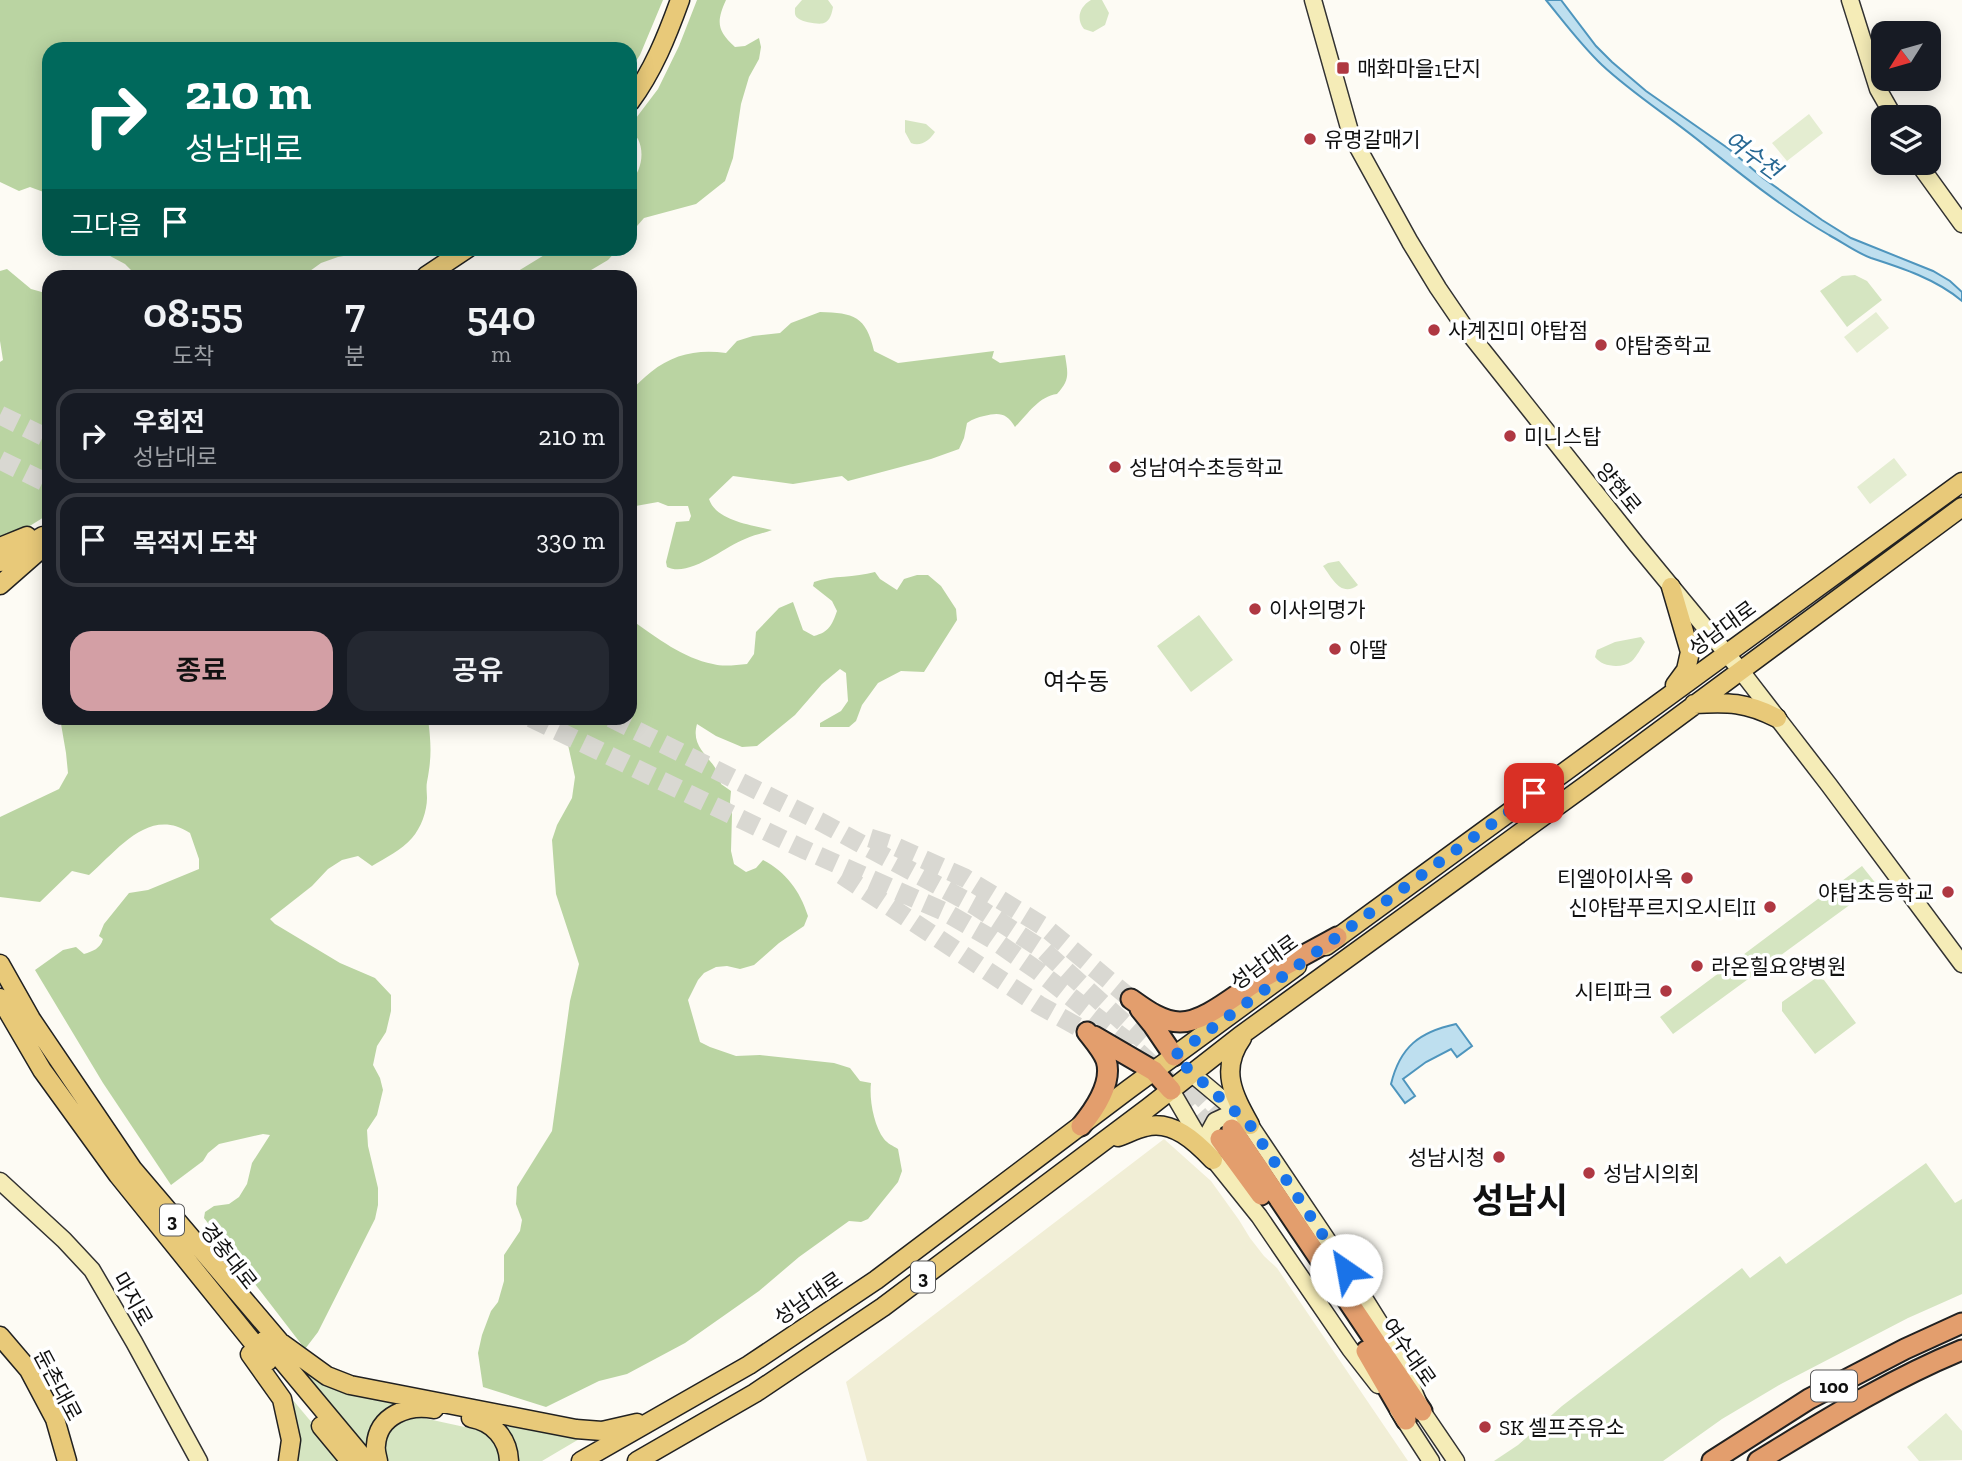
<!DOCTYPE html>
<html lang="ko">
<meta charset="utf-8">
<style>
body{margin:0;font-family:"Zilla Slab","Noto Sans KR",serif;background:#242831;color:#f1f3f6;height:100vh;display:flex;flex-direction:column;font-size:26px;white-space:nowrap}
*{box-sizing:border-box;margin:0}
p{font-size:23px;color:#9ea1a6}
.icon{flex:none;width:38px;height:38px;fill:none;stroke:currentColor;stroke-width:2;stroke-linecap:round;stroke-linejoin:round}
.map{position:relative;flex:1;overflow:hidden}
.details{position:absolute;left:42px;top:270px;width:595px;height:455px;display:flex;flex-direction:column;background:#171b24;border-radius:21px;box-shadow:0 4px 18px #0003}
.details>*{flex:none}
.hud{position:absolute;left:42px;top:42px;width:595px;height:214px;border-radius:21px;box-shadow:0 4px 18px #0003;background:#00695c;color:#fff;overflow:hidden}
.needle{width:46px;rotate:233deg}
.fabs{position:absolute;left:1871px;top:21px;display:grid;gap:14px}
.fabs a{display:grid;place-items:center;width:70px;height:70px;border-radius:14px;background:#171b24;box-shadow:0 4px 18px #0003;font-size:35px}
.pin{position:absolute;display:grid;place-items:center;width:60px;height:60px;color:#fff;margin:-30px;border-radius:14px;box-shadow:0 4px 10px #0006}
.me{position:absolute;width:77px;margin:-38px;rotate:327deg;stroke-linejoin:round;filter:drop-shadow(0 0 5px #0008)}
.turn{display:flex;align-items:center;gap:24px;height:147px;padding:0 28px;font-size:32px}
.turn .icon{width:91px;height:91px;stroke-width:2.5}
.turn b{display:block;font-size:49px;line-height:60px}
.then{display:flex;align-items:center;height:66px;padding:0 28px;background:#0003;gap:14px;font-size:26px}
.eta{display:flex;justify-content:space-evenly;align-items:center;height:119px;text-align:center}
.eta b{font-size:42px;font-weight:600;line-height:49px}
.primary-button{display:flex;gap:14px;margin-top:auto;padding:14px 28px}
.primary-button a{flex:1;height:80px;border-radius:21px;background:#d39fa5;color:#111;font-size:28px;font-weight:600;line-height:80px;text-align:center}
.primary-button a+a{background:#242831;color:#f1f3f6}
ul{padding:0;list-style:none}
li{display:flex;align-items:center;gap:21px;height:94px;margin:0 14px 10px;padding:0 14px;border:4px solid #363941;border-radius:21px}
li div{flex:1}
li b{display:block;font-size:26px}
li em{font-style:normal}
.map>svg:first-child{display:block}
.farmland{fill:#f1eed6}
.green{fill:#d5e5c1}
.forest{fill:#bad4a2}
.pitch{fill:#e4edd1}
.water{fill:#bedfef;stroke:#4e95bd;stroke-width:2}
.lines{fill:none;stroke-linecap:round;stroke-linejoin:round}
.highway-tunnel{stroke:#d9d8d2;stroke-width:19;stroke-dasharray:19 10;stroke-linecap:butt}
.secondary-casing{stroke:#323232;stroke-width:19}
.primary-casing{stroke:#212121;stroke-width:21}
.highway-casing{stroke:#212121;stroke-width:23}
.secondary{stroke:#f5ecb7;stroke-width:16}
.primary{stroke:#e8c979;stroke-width:18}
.highway{stroke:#e39e6d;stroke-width:19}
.route{stroke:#1a73e8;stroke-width:12;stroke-dasharray:0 21.6}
.poi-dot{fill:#af3842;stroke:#fff;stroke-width:2.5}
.labels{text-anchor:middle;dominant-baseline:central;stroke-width:7;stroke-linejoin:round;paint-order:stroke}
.shield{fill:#fff;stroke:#585858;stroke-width:2}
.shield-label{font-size:19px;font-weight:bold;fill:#101010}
.poi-label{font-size:21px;fill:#101010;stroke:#fff;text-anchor:start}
.street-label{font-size:21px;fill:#101010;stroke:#fff}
.water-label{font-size:23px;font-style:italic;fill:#276893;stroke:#fff}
.quarter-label{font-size:24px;fill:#101010;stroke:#fff}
.town-label{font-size:35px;font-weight:bold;fill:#101010;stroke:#fff}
</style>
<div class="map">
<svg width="1962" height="1461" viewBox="0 0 1962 1461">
<rect width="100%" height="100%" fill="#fdfbf4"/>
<path class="farmland" d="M1164 1139 1211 1181 1239 1220 1250 1238 1264 1256 1277 1268 1408 1461H867L846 1382Z"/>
<path class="green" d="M802 0H828L833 7C832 13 830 21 824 23 820 25 803 22 799 19 794 16 795 13 795 8Z
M1091 0H1102L1109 13 1105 25 1093 32 1084 29C1076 19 1079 7 1091 0Z
M905 120 926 124 935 132C930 140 921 147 911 143L905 132Z
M1855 275 1867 281 1882 300 1847 327 1820 291 1842 276Z
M1339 561 1358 585C1341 598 1332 578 1323 566L1328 563Z
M1199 615 1233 660 1191 692 1157 646Z
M1641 637 1645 642C1641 648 1637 656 1632 661 1622 669 1602 667 1595 657L1597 650 1615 642Z
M1862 866 1877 885 1673 1034 1660 1017Z
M1816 978 1824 980 1856 1023 1815 1054 1782 1011V1002Z
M1926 1163 1955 1203 1962 1199V1294L1908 1318 1781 1384 1722 1419 1663 1461H1494L1518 1445 1562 1406 1742 1268 1750 1278 1780 1256 1786 1264Z
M288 1359 410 1402 371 1455Z
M287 1393 344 1461H292Z
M414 1416 483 1431 497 1444 501 1461H387C381 1432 387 1425 414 1416Z
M487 1418 586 1435 542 1461H517Z"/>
<path class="forest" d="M0 0H663L640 55 630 70V49H49V194L30 187 19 191 0 182Z
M697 0H726C716 22 717 31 735 47L745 46 759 38 761 47 759 59 749 77 741 104 733 158 725 181 696 204 644 218 630 234V182C641 172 645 153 638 139 637 137 632 133 630 131V126L658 89 679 46Z
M97 249H382L338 257 321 263 303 276H137L125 264Z
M551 249V248L618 249 608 260 581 276H510L546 254Z
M7 269 31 289 49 294V514L12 537 0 542V362L3 360 0 341V271Z
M820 312C854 313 866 316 874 351L898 363 994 351 992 358 1000 363 1065 355C1068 374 1070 380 1057 394 1039 396 1027 415 1015 427 1007 413 999 412 984 416 978 417 973 419 967 423L964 438 959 449 931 459 848 481 842 476 793 484 733 476 709 499C716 521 752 525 772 530 764 533 754 535 745 539 724 547 689 578 667 567L666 562 676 522 689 521 691 516 688 506H668L658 502 630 507V391C637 385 643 378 651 372 673 354 698 349 726 353L737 341 753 336 780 333 791 323Z
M875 572 880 579 897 590 904 579 917 575H928L941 586 956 609 957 620 924 672 901 671 878 683 862 705 856 721 849 727H820V723L841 711 848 701 846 673 840 669 822 684 795 715 757 746 742 747 716 736 697 724C689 752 719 759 721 784L731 791 730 802 732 814 731 851 734 864 746 872 756 868 763 860C786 872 800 891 808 916L804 926 779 943 754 965 740 969 727 966 716 967 704 973 698 980 688 1000 700 1042 710 1047 736 1056 760 1055 834 1063 850 1068 860 1081 871 1083C869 1099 874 1126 884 1139 887 1143 893 1146 898 1149L902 1171 898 1182 868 1219 861 1222 849 1221 799 1257 759 1291 685 1343 627 1374 599 1381 546 1407 483 1387 478 1353 482 1335 491 1311 498 1302 504 1281V1255L520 1231 522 1220 516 1204 517 1187 552 1131 570 1001 579 964 556 894 552 840 557 825 572 798 575 777 565 731 555 718H630V577L633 621C657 638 683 658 713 664 723 667 736 665 747 664L754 654 756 632 779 608 793 602 803 630 814 636C829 632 832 625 837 611L832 601 813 586 814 582C834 575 854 578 875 572Z
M60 718H428C431 744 432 756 427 782 426 787 427 793 427 798 427 811 421 828 412 838 402 850 385 858 372 866L358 856 342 860 328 869 312 886 270 919 275 924 340 963 375 978 391 995V1011L386 1032 377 1046 373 1065 380 1078 383 1090 377 1115 367 1130 368 1146 378 1188V1205L375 1219 318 1332 305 1349 204 1218 205 1212 214 1206 229 1204 239 1197 247 1184 252 1163 270 1135 263 1134 219 1144 208 1153 203 1161 171 1185 103 1083 35 970 63 950 76 947 84 954C93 951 100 949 103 939L99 936 104 924 129 893 148 890 199 869V859L190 833C149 806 118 850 89 875L72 871 40 902 0 897V817L59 789 68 773 66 753Z"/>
<path class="pitch" d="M1809 114 1823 133 1787 161 1772 143Z
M1876 312 1889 328 1857 353 1844 337Z
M1894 458 1907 475 1870 504 1857 487Z
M1946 1413 1962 1431V1460L1919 1461 1907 1447Z"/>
<path class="water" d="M1546 0H1561L1596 46 1612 62 1646 91 1729 149 1763 178 1822 220 1851 238 1933 271 1950 281 1962 292V301C1936 279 1902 268 1871 258 1857 253 1842 242 1829 235 1784 209 1743 176 1703 144 1670 117 1633 94 1602 65 1581 45 1564 22 1546 0Z
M1456 1024 1472 1046 1457 1057 1451 1049 1426 1062 1403 1079 1415 1096 1405 1103 1391 1084C1400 1047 1419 1032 1456 1024Z"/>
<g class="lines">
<path class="highway-tunnel" d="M0 415 49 439
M0 460 49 484
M531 718 803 849 945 912 992 939 1038 971 1123 1038 1163 1075 1220 1139
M611 718 819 821 974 905 1043 950 1143 1040
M870 838 892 845 965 878 1046 928 1131 999
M842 875 1039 1005 1087 1032
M1192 1087 1232 1129"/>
<g class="secondary-casing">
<path id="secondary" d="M1313 0 1351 135 1410 242 1438 288 1468 332 1507 381 1637 545 1741 671 1829 785 1962 964
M1850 0 1878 89 1894 117
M1918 163 1962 224
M1191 1073 1228 1104 1250 1125 1334 1250 1396 1349 1422 1411 1456 1461
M1171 1090 1206 1150 1259 1216 1350 1349 1378 1385
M1211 1154 1208 1134 1215 1121 1228 1115 1242 1120
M0 1181 64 1240 92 1270 134 1342 199 1461
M1398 1410 1431 1461"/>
</g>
<g class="primary-casing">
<path id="primary" d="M630 102C653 71 667 36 680 0
M426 276 468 248
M0 547 27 536
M0 562 43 536
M0 585 49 542
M1671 587 1690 652 1686 670 1675 685
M1694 704C1728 702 1746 702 1777 718
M1326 946 1962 482
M0 964 31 1019 136 1174
M0 998 42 1070 118 1175 268 1361
M1242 1038C1219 1070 1234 1096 1250 1125
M1118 1137C1127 1134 1136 1129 1145 1127 1172 1119 1196 1142 1213 1160
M131 1167 280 1342 327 1376 350 1385 576 1429 602 1431 637 1423
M0 1336 29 1370 55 1419 67 1461
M265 1340 366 1461
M250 1354 282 1399 291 1440 288 1461
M471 1418C493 1422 508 1438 509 1461
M321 1426 350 1461
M378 1461C377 1456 375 1450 376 1445 378 1415 409 1404 434 1409
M581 1461 749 1365 876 1280 1129 1089 1297 966
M637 1461 755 1393 883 1307 1148 1108 1240 1036 1589 783 1962 507"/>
</g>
<g class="highway-casing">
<path id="highway" d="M1131 999C1145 1009 1162 1022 1180 1022 1206 1022 1238 992 1261 979 1286 964 1312 951 1337 937
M1140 1009 1153 1025 1174 1056
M1094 1036 1154 1071 1171 1090
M1081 1126C1095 1109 1113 1083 1106 1060 1102 1050 1094 1041 1087 1032
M1232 1129 1422 1411
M1220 1139 1261 1195
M1366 1351 1406 1420
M1712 1461 1809 1399 1905 1349 1962 1323
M1758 1461C1824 1421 1891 1379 1962 1350"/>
</g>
<use href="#secondary" class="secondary"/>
<use href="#primary" class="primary"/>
<use href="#highway" class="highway"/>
</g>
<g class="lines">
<path class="route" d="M1346 1270 1250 1125 1174 1056 1534 793"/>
</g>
<g class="poi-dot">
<rect x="1336" y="61" width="14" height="14" rx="3.5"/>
<circle cx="1310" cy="139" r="7"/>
<circle cx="1434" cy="330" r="7"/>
<circle cx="1601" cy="345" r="7"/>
<circle cx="1510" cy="436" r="7"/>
<circle cx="1115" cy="467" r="7"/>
<circle cx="1255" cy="609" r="7"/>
<circle cx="1335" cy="649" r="7"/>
<circle cx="1687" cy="878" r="7"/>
<circle cx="1948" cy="892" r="7"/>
<circle cx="1770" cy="907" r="7"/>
<circle cx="1697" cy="966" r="7"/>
<circle cx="1666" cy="991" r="7"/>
<circle cx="1499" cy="1157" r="7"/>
<circle cx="1589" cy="1173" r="7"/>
<circle cx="1485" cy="1427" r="7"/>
</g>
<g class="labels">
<g class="shield">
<rect x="160" y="1204.5" width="24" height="31" rx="5"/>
<rect x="911" y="1261.5" width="24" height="31" rx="5"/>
<rect x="1811" y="1370.5" width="46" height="31" rx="5"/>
</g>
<g class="shield-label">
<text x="172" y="1220">3</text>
<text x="923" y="1277">3</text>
<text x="1834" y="1386">100</text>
</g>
<g class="poi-label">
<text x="1357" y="68">매화마을1단지</text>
<text x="1324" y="139">유명갈매기</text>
<text x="1448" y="330">사계진미 야탑점</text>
<text x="1615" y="345">야탑중학교</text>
<text x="1524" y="436">미니스탑</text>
<text x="1129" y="467">성남여수초등학교</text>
<text x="1269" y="609">이사의명가</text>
<text x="1349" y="649">아딸</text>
<text x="1673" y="878" text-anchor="end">티엘아이사옥</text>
<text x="1934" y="892" text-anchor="end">야탑초등학교</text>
<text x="1756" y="907" text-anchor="end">신야탑푸르지오시티II</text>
<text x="1711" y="966">라온힐요양병원</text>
<text x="1652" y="991" text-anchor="end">시티파크</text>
<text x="1485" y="1157" text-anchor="end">성남시청</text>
<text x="1603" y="1173">성남시의회</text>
<text x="1499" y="1427">SK 셀프주유소</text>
</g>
<g class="street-label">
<text transform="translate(1619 488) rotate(51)">양현로</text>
<text transform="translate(1722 628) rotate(-36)">성남대로</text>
<text transform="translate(1264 962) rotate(-36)">성남대로</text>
<text transform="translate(229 1256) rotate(52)">경충대로</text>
<text transform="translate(808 1298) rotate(-34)">성남대로</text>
<text transform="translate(133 1299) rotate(60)">마지로</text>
<text transform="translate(1409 1352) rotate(55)">여수대로</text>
<text transform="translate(58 1385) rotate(62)">둔촌대로</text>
</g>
<g class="water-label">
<text transform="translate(1753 155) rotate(36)">여수천</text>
</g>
<g class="quarter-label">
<text x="1076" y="681">여수동</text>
</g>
<g class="town-label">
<text x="1520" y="1201">성남시</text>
</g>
</g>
</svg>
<div class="fabs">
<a><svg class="needle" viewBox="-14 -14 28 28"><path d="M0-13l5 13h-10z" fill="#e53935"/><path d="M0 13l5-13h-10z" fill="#9ea1a6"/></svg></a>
<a><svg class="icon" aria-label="layers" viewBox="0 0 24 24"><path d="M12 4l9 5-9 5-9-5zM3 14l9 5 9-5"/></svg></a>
</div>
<div class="pin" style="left:1534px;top:793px;background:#d93025"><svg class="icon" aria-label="arrive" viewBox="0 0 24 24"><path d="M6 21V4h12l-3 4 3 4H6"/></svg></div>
<svg class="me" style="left:1346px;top:1270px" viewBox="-20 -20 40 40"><circle r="19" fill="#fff"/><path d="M0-13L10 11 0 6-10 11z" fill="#1a73e8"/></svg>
<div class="hud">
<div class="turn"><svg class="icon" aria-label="right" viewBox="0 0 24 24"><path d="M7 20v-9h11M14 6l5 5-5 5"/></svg><div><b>210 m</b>성남대로</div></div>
<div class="then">그다음<svg class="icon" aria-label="arrive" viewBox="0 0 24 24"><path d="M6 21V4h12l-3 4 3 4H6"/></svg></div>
</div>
<section class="details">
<div class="eta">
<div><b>08:55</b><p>도착</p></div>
<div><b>7</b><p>분</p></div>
<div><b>540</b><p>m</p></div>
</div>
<ul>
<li><svg class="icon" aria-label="right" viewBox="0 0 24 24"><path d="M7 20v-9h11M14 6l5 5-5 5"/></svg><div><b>우회전</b><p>성남대로</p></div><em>210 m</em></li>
<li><svg class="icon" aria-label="arrive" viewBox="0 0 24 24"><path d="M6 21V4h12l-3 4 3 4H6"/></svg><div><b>목적지 도착</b></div><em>330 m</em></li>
</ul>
<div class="primary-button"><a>종료</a><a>공유</a></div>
</section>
</div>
